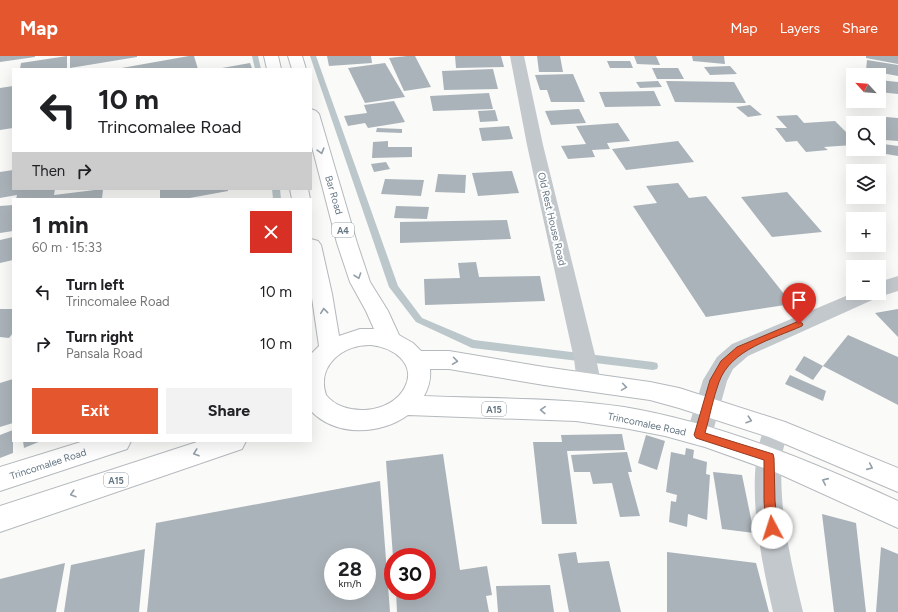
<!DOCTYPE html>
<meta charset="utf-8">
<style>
body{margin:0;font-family:Figtree,sans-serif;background:#f2f2f2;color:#202124;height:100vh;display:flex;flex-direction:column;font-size:15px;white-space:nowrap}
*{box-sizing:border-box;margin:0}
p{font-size:13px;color:#757577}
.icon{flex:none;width:22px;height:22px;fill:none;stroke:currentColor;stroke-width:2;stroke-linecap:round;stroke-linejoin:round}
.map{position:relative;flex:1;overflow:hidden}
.side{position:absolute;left:12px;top:142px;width:300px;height:244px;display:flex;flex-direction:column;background:#fff;border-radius:0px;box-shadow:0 4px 16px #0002}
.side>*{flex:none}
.hud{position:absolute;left:12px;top:12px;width:300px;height:122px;border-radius:0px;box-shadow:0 4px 16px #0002;background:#fff;color:#202124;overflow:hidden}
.needle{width:26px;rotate:296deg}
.fabs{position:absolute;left:846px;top:12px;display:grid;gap:8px}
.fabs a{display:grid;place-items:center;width:40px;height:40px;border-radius:0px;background:#fff;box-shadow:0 4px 16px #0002;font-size:20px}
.speed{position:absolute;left:324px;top:492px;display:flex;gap:8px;font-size:20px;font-weight:700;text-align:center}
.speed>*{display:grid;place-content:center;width:52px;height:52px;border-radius:50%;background:#fff;box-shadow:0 4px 16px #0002;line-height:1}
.speed small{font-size:10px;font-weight:400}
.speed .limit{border:6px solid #d22;background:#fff;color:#111}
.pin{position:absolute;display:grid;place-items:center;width:34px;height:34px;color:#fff;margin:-41px -17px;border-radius:50% 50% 50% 0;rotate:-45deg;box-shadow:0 0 4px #0007}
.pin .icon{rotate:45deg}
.me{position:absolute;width:44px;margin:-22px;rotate:355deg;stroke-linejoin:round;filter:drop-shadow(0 0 3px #0008)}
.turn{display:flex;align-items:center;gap:14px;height:84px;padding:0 20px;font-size:18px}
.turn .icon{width:52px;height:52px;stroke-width:2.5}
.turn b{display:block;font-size:28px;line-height:34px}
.then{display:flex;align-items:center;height:38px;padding:0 20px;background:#0003;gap:8px;font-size:15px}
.round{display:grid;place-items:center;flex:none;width:42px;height:42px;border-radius:0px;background:#f2f2f2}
.summary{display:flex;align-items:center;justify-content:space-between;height:68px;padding:0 20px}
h1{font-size:24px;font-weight:700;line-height:30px}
.button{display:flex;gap:8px;margin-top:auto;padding:8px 20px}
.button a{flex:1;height:46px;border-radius:0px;background:#e4572e;color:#fff;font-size:16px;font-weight:700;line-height:46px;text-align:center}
.button a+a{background:#f2f2f2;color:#202124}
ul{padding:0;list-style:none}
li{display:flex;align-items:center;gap:12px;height:52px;padding:0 20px}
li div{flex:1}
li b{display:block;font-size:15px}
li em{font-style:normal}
header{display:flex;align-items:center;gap:24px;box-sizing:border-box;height:56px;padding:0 20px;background:#e4572e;color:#fff}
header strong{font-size:19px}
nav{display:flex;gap:22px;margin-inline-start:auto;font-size:14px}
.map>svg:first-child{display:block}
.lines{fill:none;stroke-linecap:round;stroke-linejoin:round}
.stream{fill:#bbc7cb;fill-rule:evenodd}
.building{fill:#aab3b9;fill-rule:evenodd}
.highway-casing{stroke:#b4b9bd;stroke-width:2}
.minor{fill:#c3c8cc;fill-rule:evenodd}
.highway{fill:#fff;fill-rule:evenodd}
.oneway{stroke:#939fa8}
.route{fill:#e4572e;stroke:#94391e}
.labels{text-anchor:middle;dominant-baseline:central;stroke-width:4;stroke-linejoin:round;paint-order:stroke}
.shield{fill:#fff;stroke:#939fa8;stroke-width:1}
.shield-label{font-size:9px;font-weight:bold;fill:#657683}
.street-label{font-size:10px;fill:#657683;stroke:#fff}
</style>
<header>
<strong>Map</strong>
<nav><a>Map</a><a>Layers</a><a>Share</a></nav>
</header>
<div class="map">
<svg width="898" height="556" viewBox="0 0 898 556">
<rect width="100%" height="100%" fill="#fafaf8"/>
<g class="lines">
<path class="stream" d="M252 0H258L261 13H255Z
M310 0H316L398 230 422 262 474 284 653 306 657 307 658 310 657 313 653 314 472 292 416 266 389 231Z
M272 133H280L281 143H273Z"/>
</g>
<path class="building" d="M0 0H35V1L0 6Z
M67 0V13H20L21 7Z
M70 0H137V1L70 12Z
M189 0H194L198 13H116Z
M327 0H371L372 7 329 10Z
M407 0H415L431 31 404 35 389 2Z
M455 0H501L504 11 456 12Z
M537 0H560L563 16H539Z
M634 0H656L660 9 637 8Z
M692 0H724L725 8 693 5Z
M866 0H898V8L866 2Z
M867 4 898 9V20L866 14Z
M607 5H630L633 12H610Z
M250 7 252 12 222 13V12Z
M385 7 405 41 365 47 348 12Z
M730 10 737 18 710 19 704 11Z
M652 12H678L684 23H657Z
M493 13 498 33 444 34 442 15Z
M573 18 585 46H551L547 34H540L535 19Z
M879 24 898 26V38L879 36Z
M658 25 662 31 640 32 636 26Z
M666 25 734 26 746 47 675 46Z
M13 30V72L0 74V32Z
M654 35 661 50 605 51 599 36Z
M489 37 493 53 433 55 430 40Z
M394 45 405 66 368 72 365 67 348 70 344 60 367 57 364 49Z
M750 49 762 59 748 61 736 51Z
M579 53 586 67 551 69 545 55Z
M495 54 498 65 480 66 478 55Z
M797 59 804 67 835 65 853 83V89L824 91 828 94 806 96 797 85 786 86 775 72H787L776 60Z
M874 60 898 62V85L885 84 879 67H878Z
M618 67 630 85 607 87 610 93 592 94 595 101 568 103 561 90 586 88 576 70Z
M509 70 513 83 482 85 479 72Z
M377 72 402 73V77L376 76Z
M388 85V91H412V101L372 102 373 86Z
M678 85 694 106 626 114 612 93Z
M883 88 898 90V100L886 98Z
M386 106 390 113 374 116 371 108Z
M13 114V133H55L54 139 103 133 102 143H16L17 139 0 142V116Z
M512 115 519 137 478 140 472 117Z
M438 118 466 119 465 137 435 136Z
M385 123 424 124 421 140 381 138Z
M678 127 689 142 706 140 792 248 706 261 633 150 657 147 646 130Z
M160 133H228V135L184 143H160Z
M787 136 822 176 772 181 741 141Z
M13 149V175L0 177V150Z
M396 150 429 151 427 163 394 162Z
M507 164 511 183 400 187V166Z
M13 181V204L0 207V184Z
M476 206 479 221 540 220 545 245 425 249 424 223 460 222 458 207Z
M0 253H13V277L9 282 0 281Z
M898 253V281L875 257Z
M848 279 898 301V349L823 310Z
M804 300 823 310 813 324 795 314Z
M790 319 826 335 823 345 785 328Z
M13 323V367L0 371V327Z
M13 374V397L0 402V379Z
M622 378 625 394 567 395 577 468H542L533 386H562L561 379Z
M646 379 665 385 657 414 638 407Z
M23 385H41L24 392Z
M686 392 694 394 693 402 707 406 706 418 710 419 707 464 688 458 687 471 669 466 671 445 676 446 677 439 666 436 671 396 685 399Z
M627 396 632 416H628L640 460 620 461 612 427 593 428 590 416H574L571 399Z
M443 398 460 514 487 510 492 539 486 540 489 556H397L396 535H427V501H393L386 405Z
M713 416 742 419 754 477 722 473Z
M380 425 390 556H147L156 467ZM333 501H367V535H333Z
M822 458 856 467 866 556H834Z
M881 491 898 498V556H876Z
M145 493 139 556H64L71 509Z
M576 496 578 507 609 505 621 556H569L558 498Z
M667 496 756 507 769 556H667Z
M65 507 56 556H0V523Z
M550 529 554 556H498L496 530Z"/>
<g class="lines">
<g class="highway-casing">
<path id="highway" d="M264 0H278L281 13H267Z
M288 0H302L306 13H292Z
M311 53 316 55 319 58 357 187 370 226 388 255 399 279 413 287 421 295H449L544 311 650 326 679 332 785 366 898 412V436L769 381 679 352 650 344 544 329 449 313H430C431 323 429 331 424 340 491 343 558 341 624 351 719 367 811 405 898 445V472L775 416 705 391 665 380 624 372 576 365 408 359C380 379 336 381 311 355V298L319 290 311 235V183L318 185 321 189 332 238 339 280 360 273H374L366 255 350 226 337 187 311 87ZM371 289C392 291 417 307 405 331 392 358 344 362 326 339 316 309 344 288 371 289Z
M290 133H308L310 143H292Z
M84 385H131L127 393 0 435V411Z
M200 385H246L242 393 0 476V450Z"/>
</g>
<path class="minor" d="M510 0H524L543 89 596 303 601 326 597 333 589 335 581 333 577 326 574 303 527 89Z
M898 220V235L879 241 748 300 733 313 727 325 712 379 708 386 699 390 690 386 686 379 703 324 717 301 732 288 853 237H879V226Z
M776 363 785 366 789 373C787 382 783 391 782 400 778 452 791 506 803 556H773C761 502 742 417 767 366Z"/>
<use href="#highway" class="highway"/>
</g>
<defs><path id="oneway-chevron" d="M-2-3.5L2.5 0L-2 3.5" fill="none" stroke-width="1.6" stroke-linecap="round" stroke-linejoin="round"/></defs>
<g class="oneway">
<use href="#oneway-chevron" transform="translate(321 95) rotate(74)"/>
<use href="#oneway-chevron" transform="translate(358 220) rotate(71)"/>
<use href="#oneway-chevron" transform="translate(324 255) rotate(-96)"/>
<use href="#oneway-chevron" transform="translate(455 305) rotate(8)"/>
<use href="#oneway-chevron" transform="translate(624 331) rotate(9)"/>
<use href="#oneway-chevron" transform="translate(543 354) rotate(-178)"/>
<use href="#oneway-chevron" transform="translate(749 364) rotate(18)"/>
<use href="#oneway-chevron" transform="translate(196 397) rotate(161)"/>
<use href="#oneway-chevron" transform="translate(870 411) rotate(24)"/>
<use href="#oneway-chevron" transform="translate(825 425) rotate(-156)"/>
<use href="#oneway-chevron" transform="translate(73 438) rotate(162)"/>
</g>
<path class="route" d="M799 265 803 268 802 270C773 283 731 293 719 326 713 342 710 360 705 377L773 398 774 402 775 445 778 472 776 476 772 478 768 476 766 472 764 445V404L696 382 694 379 710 324 721 305 737 291Z"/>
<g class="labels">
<g class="shield">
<rect x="332" y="167" width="22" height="14" rx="3"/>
<rect x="482" y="346" width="24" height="14" rx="3"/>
<rect x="104" y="417" width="24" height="14" rx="3"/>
</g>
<g class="shield-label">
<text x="343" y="174">A4</text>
<text x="494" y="353">A15</text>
<text x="116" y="424">A15</text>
</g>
<g class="street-label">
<text transform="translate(334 139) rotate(74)">Bar Road</text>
<text transform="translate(552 163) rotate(77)">Old Rest House Road</text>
<text transform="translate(647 368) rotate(12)">Trincomalee Road</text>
<text transform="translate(48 408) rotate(-18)">Trincomalee Road</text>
</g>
</g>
</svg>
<div class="fabs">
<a><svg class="needle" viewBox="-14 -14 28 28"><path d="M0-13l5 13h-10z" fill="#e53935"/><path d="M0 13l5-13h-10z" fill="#757577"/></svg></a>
<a><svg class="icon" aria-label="search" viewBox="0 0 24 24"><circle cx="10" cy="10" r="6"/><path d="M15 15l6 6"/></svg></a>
<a><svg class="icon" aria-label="layers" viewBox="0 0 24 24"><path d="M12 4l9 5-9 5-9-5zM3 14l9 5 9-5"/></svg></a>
<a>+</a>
<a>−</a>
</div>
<div class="speed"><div>28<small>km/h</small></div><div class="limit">30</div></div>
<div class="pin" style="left:799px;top:268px;background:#d93025"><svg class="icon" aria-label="arrive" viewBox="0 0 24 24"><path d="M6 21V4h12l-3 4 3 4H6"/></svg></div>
<svg class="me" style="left:772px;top:472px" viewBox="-20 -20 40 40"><circle r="19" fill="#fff"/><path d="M0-13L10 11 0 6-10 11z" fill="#e4572e"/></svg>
<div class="hud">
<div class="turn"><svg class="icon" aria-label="left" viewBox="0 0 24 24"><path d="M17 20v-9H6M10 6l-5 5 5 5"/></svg><div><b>10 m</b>Trincomalee Road</div></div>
<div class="then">Then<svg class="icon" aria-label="right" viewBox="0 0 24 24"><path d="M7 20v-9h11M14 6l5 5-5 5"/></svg></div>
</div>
<section class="side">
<div class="summary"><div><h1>1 min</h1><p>60 m · 15:33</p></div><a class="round" style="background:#d93025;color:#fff"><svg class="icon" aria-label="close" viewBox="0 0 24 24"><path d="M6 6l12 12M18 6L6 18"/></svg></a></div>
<ul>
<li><svg class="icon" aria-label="left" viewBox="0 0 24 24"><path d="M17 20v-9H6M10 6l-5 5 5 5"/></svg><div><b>Turn left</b><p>Trincomalee Road</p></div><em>10 m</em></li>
<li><svg class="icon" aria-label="right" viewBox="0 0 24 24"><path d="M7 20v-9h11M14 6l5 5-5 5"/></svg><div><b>Turn right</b><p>Pansala Road</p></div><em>10 m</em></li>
</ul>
<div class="button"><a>Exit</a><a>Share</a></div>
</section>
</div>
